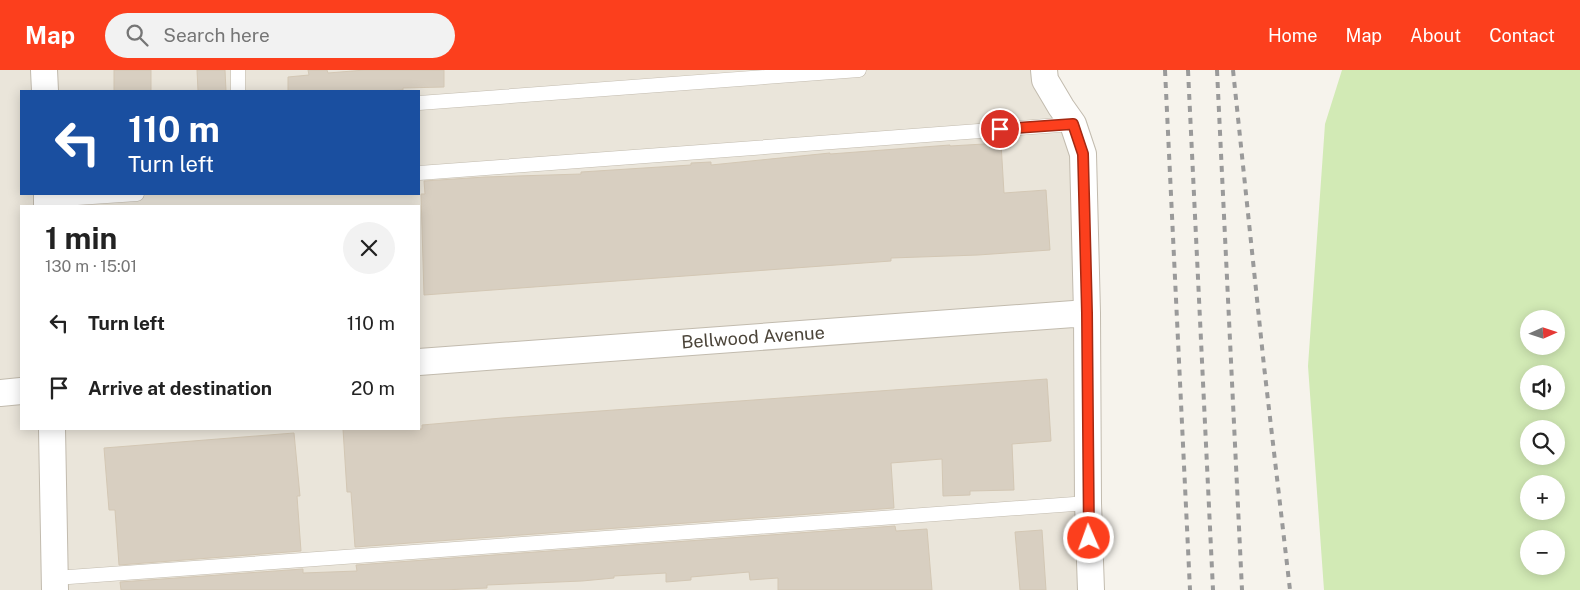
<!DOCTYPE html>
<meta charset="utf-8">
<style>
body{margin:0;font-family:"Public Sans",sans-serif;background:#f2f2f2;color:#222;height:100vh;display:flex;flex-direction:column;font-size:19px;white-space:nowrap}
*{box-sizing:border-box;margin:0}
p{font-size:16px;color:#767676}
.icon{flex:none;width:28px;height:28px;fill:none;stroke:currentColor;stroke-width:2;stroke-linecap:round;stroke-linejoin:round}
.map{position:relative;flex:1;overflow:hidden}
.details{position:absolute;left:20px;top:135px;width:400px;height:225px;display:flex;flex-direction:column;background:#fff;border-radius:0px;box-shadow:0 2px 12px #0003}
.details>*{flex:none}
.top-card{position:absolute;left:20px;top:20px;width:400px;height:105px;border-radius:0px;box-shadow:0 2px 12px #0003;background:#1a4fa0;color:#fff;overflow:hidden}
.needle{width:32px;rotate:87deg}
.fabs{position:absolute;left:1520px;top:240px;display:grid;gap:10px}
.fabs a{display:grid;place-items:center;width:45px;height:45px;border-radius:50%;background:#fff;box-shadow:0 2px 12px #0003;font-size:25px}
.pin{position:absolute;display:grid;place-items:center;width:42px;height:42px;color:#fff;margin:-21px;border:2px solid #fff;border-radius:50%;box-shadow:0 1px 5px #0007}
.me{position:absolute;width:55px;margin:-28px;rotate:358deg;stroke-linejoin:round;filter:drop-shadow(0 0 4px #0008)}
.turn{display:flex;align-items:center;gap:18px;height:105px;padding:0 25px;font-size:22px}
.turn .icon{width:65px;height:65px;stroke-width:2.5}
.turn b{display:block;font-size:35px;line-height:42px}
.round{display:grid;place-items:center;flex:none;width:52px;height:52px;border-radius:26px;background:#f2f2f2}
.headline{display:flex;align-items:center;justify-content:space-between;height:85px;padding:0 25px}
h1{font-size:30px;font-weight:700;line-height:38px}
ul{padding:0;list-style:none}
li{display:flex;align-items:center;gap:15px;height:65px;padding:0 25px}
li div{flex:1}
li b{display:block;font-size:19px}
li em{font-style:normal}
header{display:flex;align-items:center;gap:30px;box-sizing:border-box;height:70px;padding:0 25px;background:#fc3f1d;color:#fff}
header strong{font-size:24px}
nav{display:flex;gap:28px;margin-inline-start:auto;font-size:18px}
.search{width:350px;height:45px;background:#f2f2f2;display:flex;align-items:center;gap:12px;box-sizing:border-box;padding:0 18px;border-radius:28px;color:#767676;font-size:19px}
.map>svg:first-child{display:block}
.residential{fill:#eae5da;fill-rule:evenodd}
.green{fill:#d2eab5;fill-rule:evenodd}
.building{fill:#d8cfc1;stroke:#d3c7b4}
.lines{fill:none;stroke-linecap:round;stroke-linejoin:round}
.service-casing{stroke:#c2bbae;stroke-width:15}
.minor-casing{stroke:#c2bbae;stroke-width:28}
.service{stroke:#fff;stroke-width:14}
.minor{stroke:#fff;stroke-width:26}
.rail{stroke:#9a9a9a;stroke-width:4;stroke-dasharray:6 6;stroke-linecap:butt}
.route-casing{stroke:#a42913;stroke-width:12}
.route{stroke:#fc3f1d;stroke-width:9}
.labels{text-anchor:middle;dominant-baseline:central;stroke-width:4.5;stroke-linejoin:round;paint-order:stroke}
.street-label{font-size:18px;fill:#4b4439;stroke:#fff}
</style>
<header>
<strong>Map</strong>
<div class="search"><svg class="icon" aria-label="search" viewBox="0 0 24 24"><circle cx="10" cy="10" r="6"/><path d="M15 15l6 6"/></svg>Search here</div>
<nav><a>Home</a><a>Map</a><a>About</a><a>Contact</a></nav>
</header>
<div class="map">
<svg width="1580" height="520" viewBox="0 0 1580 520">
<rect width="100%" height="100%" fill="#f6f3ec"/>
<path class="residential" d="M0 0H1042L1077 84 1083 520H0ZM21 21H419V124H21ZM21 136H419V359H21Z"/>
<path class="green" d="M1342 0H1580V520H1324L1308 296 1325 54ZM1529 249H1556V276H1529ZM1529 304H1556V331H1529ZM1529 359H1556V386H1529ZM1529 414H1556V441H1529ZM1529 469H1556V496H1529Z"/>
<path class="building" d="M114 0H151V21H114Z
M197 0H225L226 21H198Z
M308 0H327L328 3 365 0H444V17L403 18V20L385 21H288V7L309 5Z
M1001 73 1004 123 1046 120 1050 180 978 185 891 188V191L424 225 421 124H425L424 111 485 107 581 104V102L691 95V93L711 92V95L830 83V84L950 75V76Z
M1047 309 1051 371 1012 374 1014 420 970 421V425L943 426 942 389 891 393 894 438 355 477 351 422H347L343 359H422V355L502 348Z
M294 363 300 426H297L301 481 119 495 115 440H109L104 378Z
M895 456 896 461 927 459 932 520H778V508L750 510 749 502 691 507V510L666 512V503L614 506V508L582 511 487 515V518L443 520H121L120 512 303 499V503L357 501 356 495Z
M1042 460 1046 520H1020L1015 462Z"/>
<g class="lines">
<g class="service-casing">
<path id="service" d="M238 0V21
M419 33 859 0
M419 103 1073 54
M47 130 137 124
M55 508 1088 433"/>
</g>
<g class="minor-casing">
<path id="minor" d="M44 0 45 21
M1044 0 1045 10 1061 37 1073 54 1083 84 1087 243 1088 433 1091 520
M47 124V136
M419 292 1087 243
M0 323 21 321
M52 359 55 520"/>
</g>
<use href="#service" class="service"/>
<use href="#minor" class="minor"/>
<path class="rail" d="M1165 0 1190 520
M1188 0 1213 520
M1217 0 1242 520
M1233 0 1264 296 1290 520"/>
</g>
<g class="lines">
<g class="route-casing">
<path id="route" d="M1000 59 1073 54 1083 84 1087 243 1089 468"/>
</g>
<use href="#route" class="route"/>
</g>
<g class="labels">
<g class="street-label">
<text transform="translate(753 267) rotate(-4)">Bellwood Avenue</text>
</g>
</g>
</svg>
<div class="fabs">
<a><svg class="needle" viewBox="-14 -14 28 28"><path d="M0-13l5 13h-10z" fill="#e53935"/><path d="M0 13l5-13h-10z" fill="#767676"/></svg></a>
<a><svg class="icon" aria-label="sound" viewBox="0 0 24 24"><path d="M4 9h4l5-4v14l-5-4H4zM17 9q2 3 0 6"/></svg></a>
<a><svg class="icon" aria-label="search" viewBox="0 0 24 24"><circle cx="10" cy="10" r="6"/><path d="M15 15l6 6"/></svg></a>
<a>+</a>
<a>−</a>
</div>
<div class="pin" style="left:1000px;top:59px;background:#d93025"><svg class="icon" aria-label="arrive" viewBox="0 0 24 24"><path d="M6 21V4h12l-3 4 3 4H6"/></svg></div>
<svg class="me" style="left:1089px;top:468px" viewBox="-20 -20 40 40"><circle r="17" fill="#fc3f1d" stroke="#fff" stroke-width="3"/><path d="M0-11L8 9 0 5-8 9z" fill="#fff"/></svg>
<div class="top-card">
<div class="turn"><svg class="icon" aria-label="left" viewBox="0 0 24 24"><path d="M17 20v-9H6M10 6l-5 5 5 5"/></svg><div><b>110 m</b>Turn left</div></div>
</div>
<section class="details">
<div class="headline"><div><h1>1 min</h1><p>130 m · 15:01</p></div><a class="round"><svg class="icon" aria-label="close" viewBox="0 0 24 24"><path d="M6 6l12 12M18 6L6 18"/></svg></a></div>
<ul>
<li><svg class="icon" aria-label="left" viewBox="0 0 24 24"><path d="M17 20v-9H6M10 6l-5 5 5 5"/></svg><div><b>Turn left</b></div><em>110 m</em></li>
<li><svg class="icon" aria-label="arrive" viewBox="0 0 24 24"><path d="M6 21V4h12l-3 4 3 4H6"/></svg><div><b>Arrive at destination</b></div><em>20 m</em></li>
</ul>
</section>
</div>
